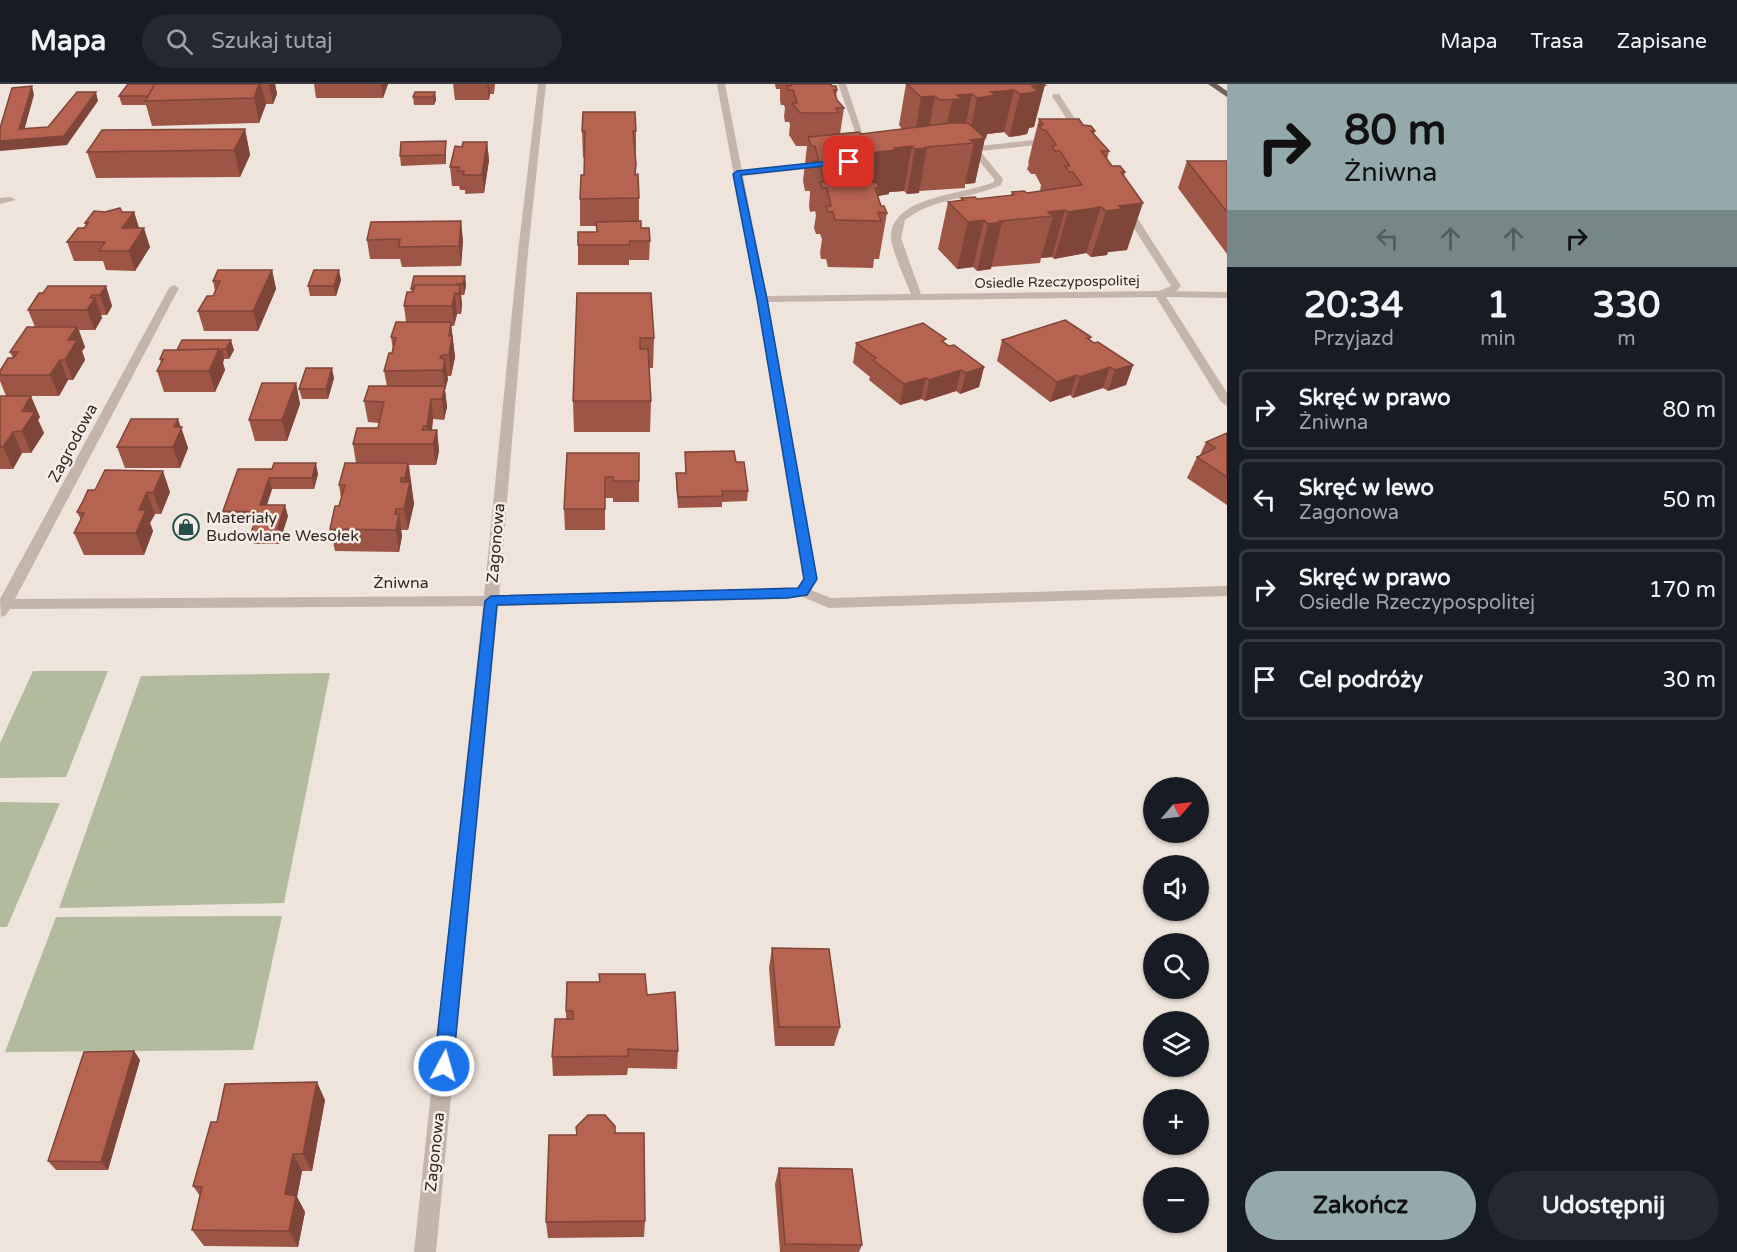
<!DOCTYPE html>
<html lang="pl">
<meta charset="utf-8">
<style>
body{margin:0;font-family:"Varela Round",sans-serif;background:#242831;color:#f1f3f6;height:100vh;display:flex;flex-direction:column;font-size:22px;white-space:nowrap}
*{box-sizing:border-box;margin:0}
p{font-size:20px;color:#9ea1a6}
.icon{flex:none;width:33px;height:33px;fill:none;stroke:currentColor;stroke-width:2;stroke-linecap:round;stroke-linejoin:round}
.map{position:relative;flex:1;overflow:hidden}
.sheet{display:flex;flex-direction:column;background:#171b24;width:510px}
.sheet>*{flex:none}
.top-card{background:#94a9ab;color:#111;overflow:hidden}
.needle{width:39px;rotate:62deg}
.controls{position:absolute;left:1143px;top:693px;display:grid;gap:12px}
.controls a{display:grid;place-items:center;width:66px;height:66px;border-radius:50%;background:#171b24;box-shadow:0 2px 4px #0004;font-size:30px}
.pin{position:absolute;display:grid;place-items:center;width:51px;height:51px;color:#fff;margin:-26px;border-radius:12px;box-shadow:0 3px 9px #0006}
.me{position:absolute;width:66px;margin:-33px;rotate:6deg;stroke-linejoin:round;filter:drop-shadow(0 0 4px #0008)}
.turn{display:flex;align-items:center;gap:21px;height:126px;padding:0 18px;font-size:27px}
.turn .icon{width:78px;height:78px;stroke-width:2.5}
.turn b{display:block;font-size:42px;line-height:51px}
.lanes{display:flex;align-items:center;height:57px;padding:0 18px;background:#0003;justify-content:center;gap:30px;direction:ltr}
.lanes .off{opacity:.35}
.eta{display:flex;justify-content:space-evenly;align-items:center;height:102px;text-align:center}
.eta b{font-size:36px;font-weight:700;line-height:42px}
.cta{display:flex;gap:12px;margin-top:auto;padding:12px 18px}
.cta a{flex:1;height:69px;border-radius:36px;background:#94a9ab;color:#111;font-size:24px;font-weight:700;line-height:69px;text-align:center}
.cta a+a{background:#242831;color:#f1f3f6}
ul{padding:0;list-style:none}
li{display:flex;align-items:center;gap:18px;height:81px;margin:0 12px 9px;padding:0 6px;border:3px solid #363941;border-radius:9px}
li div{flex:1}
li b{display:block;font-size:22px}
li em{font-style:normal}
header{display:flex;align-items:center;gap:36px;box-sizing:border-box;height:84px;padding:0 30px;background:#171b24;border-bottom:2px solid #363941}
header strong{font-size:28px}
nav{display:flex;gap:33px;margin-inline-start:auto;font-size:21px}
.search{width:420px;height:54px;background:#242831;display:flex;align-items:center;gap:15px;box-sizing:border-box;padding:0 21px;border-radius:33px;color:#9ea1a6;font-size:22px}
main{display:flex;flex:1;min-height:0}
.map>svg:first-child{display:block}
.green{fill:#b3bb9d}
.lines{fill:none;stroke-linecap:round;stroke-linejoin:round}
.lane{fill:#c5b4a9;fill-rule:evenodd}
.street{fill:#c5b4a9;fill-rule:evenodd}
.primary{fill:#73615b;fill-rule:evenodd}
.wall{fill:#9d5546}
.shaded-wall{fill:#7f4539}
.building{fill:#b66351;stroke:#7f4539;stroke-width:1.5}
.route{fill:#1a73e8;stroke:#114b97;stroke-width:1.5}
.labels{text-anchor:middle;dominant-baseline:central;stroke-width:5;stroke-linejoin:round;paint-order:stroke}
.far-street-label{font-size:14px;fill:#332a28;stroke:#f6eee7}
.street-label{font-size:16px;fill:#332a28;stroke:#f6eee7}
.poi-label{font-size:16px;fill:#332a28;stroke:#f6eee7;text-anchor:start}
</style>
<header>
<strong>Mapa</strong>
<div class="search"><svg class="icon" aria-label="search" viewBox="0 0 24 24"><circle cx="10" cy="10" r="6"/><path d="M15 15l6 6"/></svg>Szukaj tutaj</div>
<nav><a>Mapa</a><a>Trasa</a><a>Zapisane</a></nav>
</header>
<main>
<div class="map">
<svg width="1227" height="1168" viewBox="0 0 1227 1168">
<rect width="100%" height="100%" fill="#eee4db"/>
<path class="green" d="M33 587H108L66 693 0 694V659Z
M330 589 284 819 59 824 141 592Z
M0 718 60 719 7 843H0Z
M282 832 253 966 5 968 56 833Z"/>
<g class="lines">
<path class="lane" d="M838 0H846L869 69 862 67Z
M1159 207 1227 208V214L1166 213 1227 309V322L1221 318 1154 210Z
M1227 502V512L829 524 798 511 796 508 803 503 831 514Z"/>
<path class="street" d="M538 0H546L528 168 499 512 787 505 798 504 803 495 757 215 717 0H725L742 87 823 77 827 80 823 83 743 92 767 212 911 210C906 198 891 164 891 153 892 111 965 111 994 98V95L972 68H961V64L1053 54 1057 57 1056 59 980 67 1003 95 1001 101C970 115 933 114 905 136L901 154 921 210 1159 207 1171 202 1121 124 1126 121 1131 124 1181 202 1175 209 1159 213 768 218 817 495 808 511 787 515 498 522 436 1168H414L483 522 10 525 6 531 1 533 0 515 169 204 174 201 179 204 15 515 484 512 518 168Z
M1053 10H1059L1086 52 1085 54H1079L1052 12Z
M0 114 11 113 16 116 0 120Z"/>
<path class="primary" d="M1208 0H1217L1227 7V13Z"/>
</g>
<path class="wall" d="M128 0H275L277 10 273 20H266L259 39 152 42 146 21H122L119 12Z
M314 0H388L383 14H316Z
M453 0H495L494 10H490L489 16H455Z
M775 0H831L837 6 836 13 837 16 844 24 840 50H861L902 45 899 41 906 0H1043L1034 43 1029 44 1027 50 1019 52 1009 53 1004 48 987 50 986 54H985L975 99 965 100V104L919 107V109L907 110 904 107 889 108V110L878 112 881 122 887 129 879 175H874L873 184 828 183 826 175H821L820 169 822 155 820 150H816L814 144 816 131 815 127 810 128 809 122 810 109V107H805L803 97 807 62H796L789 51 790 41 789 38H785L784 33 785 24 784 21H781L780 17V5H776Z
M435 8 436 16 434 21H414L413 13Z
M1039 35 1083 41 1095 47 1094 50 1109 67 1107 75 1112 82 1125 88 1124 92 1127 166 1108 168 1107 171 1091 173 1086 169 1054 175 1052 173 1041 174 1040 179 991 183V185L977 187 973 183 957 185 938 165 948 118 961 117V114L977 115 1011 111 1012 108 1027 109 1040 107 1041 101 1035 90H1031L1027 85 1029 80 1028 79Z
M245 45 250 71 240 93 96 94 87 68Z
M582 47H636V91L639 114V137L641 144 650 157 649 176H629V181H578V161L597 148V142H580V115L584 91V73L583 74Z
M446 57V80L401 82 400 72Z
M487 58 489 76 484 109 465 110V106H460L459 102H452L450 83 462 63Z
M1187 77H1227V170L1178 104Z
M122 128H134L139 144 150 163 135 187 106 186 103 177H74L67 158 84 144 86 142 85 139Z
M367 156H463L461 182 402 183 400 175H370Z
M272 186 276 205 258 247H204L198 227 213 212 215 207 213 197Z
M465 192 466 202 464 211H461L462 221 461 230H457L454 242H451L455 273 451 292H447L448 295 445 306 447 323 444 336 433 335 432 346H437L439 367 436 381H409L414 420 408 446H401L402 452 399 468 335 467 330 445 339 422 341 414 339 401 356 379 353 360 378 344 379 339 368 338 364 317 387 302 384 287 393 266 391 253 406 238 404 222 412 208 411 205Z
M341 196 336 212H310L308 202Z
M106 202 112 222 107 231H101L102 234 95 246H79L85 263 82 267 85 276 73 296H68L59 312H6L0 297V287L13 274 10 268 35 243 28 226 43 209Z
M577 209 654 254 653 284H649L651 317 650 348H574L573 317Z
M1091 253 1090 256 1133 281 1126 301 1108 307 1103 304 1073 314 1070 311 1050 318 997 277 1002 256Z
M182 256 234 266 229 275H224L223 279 225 286 215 308H164L157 287 161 279 160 275 177 266Z
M856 259H945L984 283 979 303 960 310 956 307 925 317 921 315 900 321 869 296 870 293 853 279Z
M334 294 328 315H302L299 305Z
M296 299 300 320 287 357H255L249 336Z
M0 312 40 333 38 336 44 349 31 369H22L13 385H0Z
M181 343 188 364 180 384H125L117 363Z
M1227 349V421L1187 394 1197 373 1200 371 1206 358Z
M685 368 736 378 748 407 747 417 722 418V423L678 424 676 400V389H685Z
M567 369 639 397V418H613V414H605V446H565L564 425Z
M238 385 318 390 314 405H272L267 421 288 432 279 460H254L251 449 254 439 226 438 223 427Z
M88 406 170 408 161 430H155L150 439 153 447 144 471H84L74 449 81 436 77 428Z
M772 864 840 943 834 962H775L769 884Z
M599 890 647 911 678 967 677 985 628 984 627 991 553 992 552 973 566 935V927L599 898Z
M134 967 140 976 108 1086H56L48 1077Z
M325 1016 312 1087H302L297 1113 305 1128 298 1163 204 1162 192 1146 200 1112 193 1102 217 1038Z
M615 1049 645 1137 644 1153 548 1154 546 1138 576 1051Z
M779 1084 862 1161 859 1168H780L775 1100Z"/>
<path class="shaded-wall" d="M259 0H261L266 20 259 39 254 14Z
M269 0H275L277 10 273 20Z
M381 0H388L383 14Z
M487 0H489L490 10 489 16Z
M1045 1 1034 43 1029 44 1027 50 1009 53 1020 10 1032 2Z
M32 2 34 11 22 54 19 45Z
M1014 6 1004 48 987 50 986 54 976 55 985 54 975 99 965 100 974 59 968 57 977 14 991 8Z
M96 8 98 17 67 61 0 67V57L64 52Z
M435 8 436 16 434 21 433 13Z
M972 10 963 52 943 59 952 17 957 11Z
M935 12 927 54 914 55 921 13Z
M245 45 250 71 240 93 234 66Z
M446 57V80L445 71Z
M487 58 489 76 484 109 482 91Z
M912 62 904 107 889 108V110L878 112 879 104H875L866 114 871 82V74L870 70 894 64Z
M927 64 919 109 907 110 915 65Z
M1143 119 1127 166 1108 168 1107 171 1091 173 1106 127 1119 122Z
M1101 123 1086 169 1054 175 1068 128Z
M1065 126 1052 173 1041 174 1053 132 1048 128Z
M134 128 140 147 122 144Z
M984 136 973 183 957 185 968 138Z
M461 137 463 156 461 182 459 162Z
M1002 138 991 185 977 187 988 140Z
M144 144 150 163 135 187 129 167Z
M272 186 276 205 258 247 253 227Z
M339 186 341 196 336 212 334 202Z
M465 192 466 202 464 211 463 200Z
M460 201 462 221 461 230 459 210Z
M106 202 112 222 107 231 100 211Z
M455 209 457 230 454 242 452 222Z
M92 211 94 216 95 214 102 234 95 246 87 226 90 214Z
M451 238 455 273 451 292 449 271V252Z
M77 243 85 263 82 267 85 276 73 296 65 276 68 256Z
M231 256 234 266 229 275 226 265Z
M219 265H222L224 275 223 279 225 286 215 308 209 287Z
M442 271 443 284 445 275 448 295 445 306 447 323 444 336 442 315 445 303 440 274Z
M60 276 68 296 59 312 50 291Z
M1133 281 1126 301 1108 307 1115 286Z
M984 283 979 303 960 310 966 289Z
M1110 283 1103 304 1073 314 1080 293Z
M332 284 334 294 328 315 326 305Z
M961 286 956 307 925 317 929 296Z
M1077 291 1070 311 1050 318 1057 298Z
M926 294 921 315 900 321 904 300Z
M296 299 300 320 287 357 282 336Z
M31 312 40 333 38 336 44 349 31 369 22 347V327Z
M431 315 433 335 430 360H429L427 342Z
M178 335 188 364 180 384 173 363 174 343Z
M437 346 439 367 436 381 433 360Z
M13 348 22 369 13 385 3 363Z
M316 379 318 390 314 405 312 394Z
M408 379 414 420 408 446 404 425 408 411 405 394Z
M163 387 170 408 161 430 153 409Z
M269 394 272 405 263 432 260 421Z
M147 408 155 430 150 439 153 447 144 471 136 449 139 426Z
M285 421 288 432 279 460 276 449Z
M396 425 398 435 399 430 402 452 399 468 396 446 395 430Z
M134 967 140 976 108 1086 101 1078Z
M317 998 325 1016 312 1087 303 1070Z
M293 1070 302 1087 297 1113 305 1128 298 1163 289 1147 285 1110Z"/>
<path class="building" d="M128 0H155L148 12H119Z
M155 0H259L254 14 145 17Z
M791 0H831L832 2H836L837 6H834L837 16 844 24H836L838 29H800L792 19H797L793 6H788L787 2H791Z
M907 0H1043L1045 1 1032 2 1038 7 1030 9 1020 10 1014 6 991 8 996 11 977 14 972 10 957 11 962 15 940 16 935 12 921 13Z
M32 2 19 45 48 43 77 8H96L64 52 0 57V44L12 4Z
M415 8H435L433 13H413Z
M583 28H635L636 47H633L636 80 635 91 638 90 639 114 580 115 581 91H584L585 47H582Z
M1039 35H1079L1083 41 1091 42 1095 47H1091L1109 67H1101L1112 82H1120L1125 88H1121L1143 119 1119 122 1122 125 1106 127 1101 123 1068 128 1065 126 1048 128 1053 132 1000 137 1002 138 988 140 984 136 968 138 948 118 964 116 961 114 975 113 977 115 1014 111 1012 108 1024 107 1027 109 1082 101 1073 88H1069L1065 82H1070L1060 67H1055L1052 62 1056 61 1046 46H1042L1039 41H1043Z
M951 39H968L985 54 970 56 974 59 926 63 927 64 915 65 912 62 894 64 896 66 878 68 870 70 871 74H865L871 82H863L868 98 877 99 879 104H875L881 122H884L887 129 878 128 881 137 835 136 833 128H828L826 122H831L827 104H822L820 98H825L820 82H816L814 77H819L815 62H811L808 53 859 48 861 50Z
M245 45 234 66 87 68 102 46Z
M446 57 445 71 400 72 401 58Z
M463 58H487L482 91H463L464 87H458L459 83H450L455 62 462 63Z
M1187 77H1227V128Z
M120 124 122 128H134L122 144H144L129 167H99L105 158H67L78 144H84L88 139H85L94 127 105 128Z
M461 137 459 162 399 163 400 155 367 156 371 138Z
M641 137V144H649L650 157H630L629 161H578V148H597L596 138Z
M218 186H272L253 227H198L207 212H213L220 197H213Z
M314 186H339L334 202H308Z
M414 192H465L463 200H456V201H415L413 205H411Z
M415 201H460L459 210 455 209 452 222H404L407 208H413Z
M48 202H106L100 211H92L90 214H95L87 226H28L39 209H43Z
M577 209H651L654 254H640V265H648L651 317H573Z
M1065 236 1091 253 1087 254 1094 259 1098 258 1133 281 1115 286 1110 283 1080 293 1077 291 1057 298 1002 256Z
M396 238H451L449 252H452L449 271H442L440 274 445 275 443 286 384 287 389 269H392L394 261 396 254 391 253Z
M923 239 946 255 942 257 949 262 954 261 984 283 966 289 961 286 929 296 926 294 904 300 873 276 876 274 856 259Z
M27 243H77L68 256H77L65 276H60L50 291H0V287L8 274H13L18 268H10Z
M182 256H231L226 265H222L220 268 219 265 177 266Z
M219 265 209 287H157L163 275H160L164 266Z
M306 284H332L326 305H299Z
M262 299H296L282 336H249Z
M369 302H445L442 315H431L427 342H424L422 346H437L433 360H353L357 344H378L384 318 364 317Z
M0 312H31L22 327 35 328 22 347 13 348 3 363H0Z
M131 335H178L174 343H182L173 363H117Z
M1227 349V393L1197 373 1216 364 1206 358Z
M734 367 736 378H744L748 407H722L723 412 678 413 676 389H686L685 368Z
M567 369H639V397H613V393H605V425H564Z
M274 379H316L312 394H269L260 421H285L276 449H251L258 428 223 427 238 385H272Z
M345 379H408L405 394H401V398H410L404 425H396L395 430H399L396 446 330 445 335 422H339L345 401H339Z
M105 386 163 387 153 409 147 408 139 426H146L136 449H74L84 429 77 428 83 417 88 406H95Z
M772 864 829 865 840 943H779Z
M599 890H645L647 911 675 908 678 967 628 965V972L552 973 555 935H573V927H566L567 898H600Z
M134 967 101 1078 48 1077 84 968Z
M317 998 303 1070H293L285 1110 296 1112 289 1147 192 1146 202 1103 193 1102 211 1038H217L225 1000Z
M588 1031H605L615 1042V1049H644L645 1137 546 1138 549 1051H577L576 1043Z
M779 1084 852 1085 862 1161 785 1160Z"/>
<path class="route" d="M849 75 853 78 852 79 741 91 767 215 817 495 807 511 787 514 497 521 453 982 450 988 444 991 437 988 434 982 485 517 491 512 798 504 804 495 757 215 733 90 737 87Z"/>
<defs>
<g id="shop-ring" transform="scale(1.35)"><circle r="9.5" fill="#f6eee7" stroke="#234f4f" stroke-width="1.5"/><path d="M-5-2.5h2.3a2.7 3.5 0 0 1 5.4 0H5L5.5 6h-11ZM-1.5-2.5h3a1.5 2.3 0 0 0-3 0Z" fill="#234f4f"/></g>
</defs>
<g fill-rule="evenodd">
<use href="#shop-ring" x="186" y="443"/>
</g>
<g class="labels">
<g class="far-street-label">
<text transform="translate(1057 198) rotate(-1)">Osiedle Rzeczypospolitej</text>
</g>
<g class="street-label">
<text transform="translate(73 359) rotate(-62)">Zagrodowa</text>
<text transform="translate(496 459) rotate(-85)">Zagonowa</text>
<text x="401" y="499">Żniwna</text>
<text transform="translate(435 1068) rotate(-84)">Zagonowa</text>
</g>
<g class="poi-label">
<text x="206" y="434">Materiały<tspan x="206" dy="18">Budowlane Wesołek</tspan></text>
</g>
</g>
</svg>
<div class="controls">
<a><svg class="needle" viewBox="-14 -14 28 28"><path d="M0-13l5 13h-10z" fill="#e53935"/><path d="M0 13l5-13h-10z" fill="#9ea1a6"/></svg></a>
<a><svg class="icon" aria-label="sound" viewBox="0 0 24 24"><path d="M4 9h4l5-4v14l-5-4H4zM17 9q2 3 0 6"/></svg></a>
<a><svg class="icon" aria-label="search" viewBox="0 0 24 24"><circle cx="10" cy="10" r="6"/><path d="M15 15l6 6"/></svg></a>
<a><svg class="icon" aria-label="layers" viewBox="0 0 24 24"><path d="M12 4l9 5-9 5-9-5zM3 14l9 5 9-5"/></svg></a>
<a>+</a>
<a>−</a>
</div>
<div class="pin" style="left:849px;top:78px;background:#d93025"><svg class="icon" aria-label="arrive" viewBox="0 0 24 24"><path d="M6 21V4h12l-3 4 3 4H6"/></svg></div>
<svg class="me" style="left:444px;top:982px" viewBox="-20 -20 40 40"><circle r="17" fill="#1a73e8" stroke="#fff" stroke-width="3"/><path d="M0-11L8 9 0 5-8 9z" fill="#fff"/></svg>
</div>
<section class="sheet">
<div class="top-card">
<div class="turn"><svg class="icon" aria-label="right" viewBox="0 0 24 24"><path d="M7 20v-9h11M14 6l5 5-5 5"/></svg><div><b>80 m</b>Żniwna</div></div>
<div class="lanes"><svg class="icon off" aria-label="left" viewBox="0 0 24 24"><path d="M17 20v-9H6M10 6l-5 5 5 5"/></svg><svg class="icon off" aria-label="ahead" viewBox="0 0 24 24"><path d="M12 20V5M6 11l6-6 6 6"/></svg><svg class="icon off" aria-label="ahead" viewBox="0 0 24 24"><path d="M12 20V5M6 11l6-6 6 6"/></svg><svg class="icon" aria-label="right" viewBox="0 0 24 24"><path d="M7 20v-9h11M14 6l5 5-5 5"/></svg></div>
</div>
<div class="eta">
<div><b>20:34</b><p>Przyjazd</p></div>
<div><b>1</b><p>min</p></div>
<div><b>330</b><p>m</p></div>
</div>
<ul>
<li><svg class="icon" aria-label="right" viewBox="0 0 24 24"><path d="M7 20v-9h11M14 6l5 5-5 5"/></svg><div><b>Skręć w prawo</b><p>Żniwna</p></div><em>80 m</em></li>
<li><svg class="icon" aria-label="left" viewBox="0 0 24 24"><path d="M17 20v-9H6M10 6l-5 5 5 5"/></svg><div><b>Skręć w lewo</b><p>Zagonowa</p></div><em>50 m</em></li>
<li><svg class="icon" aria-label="right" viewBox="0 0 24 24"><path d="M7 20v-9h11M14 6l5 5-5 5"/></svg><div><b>Skręć w prawo</b><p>Osiedle Rzeczypospolitej</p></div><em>170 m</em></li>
<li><svg class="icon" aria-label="arrive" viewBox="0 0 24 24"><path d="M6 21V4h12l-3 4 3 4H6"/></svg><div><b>Cel podróży</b></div><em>30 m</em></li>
</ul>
<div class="cta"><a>Zakończ</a><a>Udostępnij</a></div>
</section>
</main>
